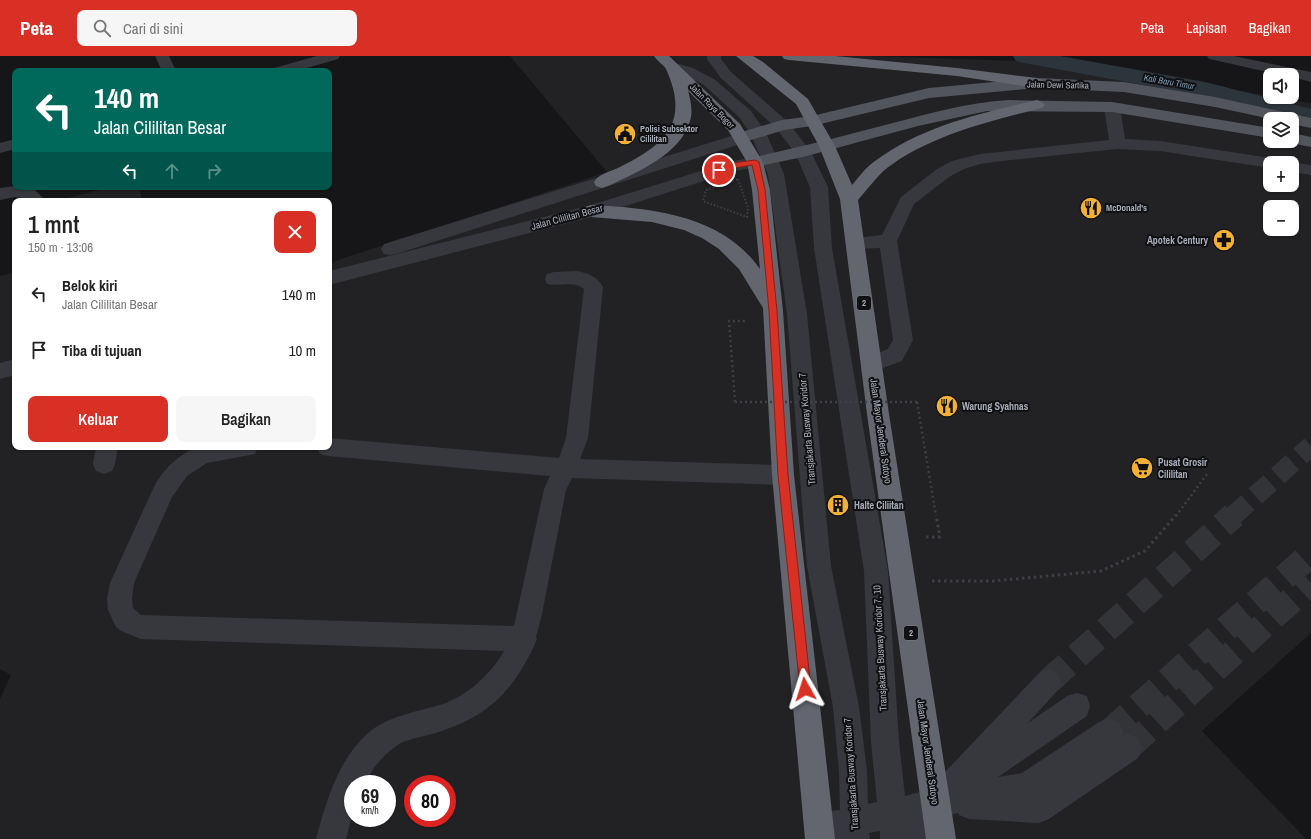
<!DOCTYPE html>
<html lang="id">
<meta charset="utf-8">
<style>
body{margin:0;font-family:"Archivo Narrow",sans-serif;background:#f6f6f6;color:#222;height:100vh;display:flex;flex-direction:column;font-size:15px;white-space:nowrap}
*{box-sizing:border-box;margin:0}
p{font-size:13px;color:#767676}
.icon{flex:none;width:22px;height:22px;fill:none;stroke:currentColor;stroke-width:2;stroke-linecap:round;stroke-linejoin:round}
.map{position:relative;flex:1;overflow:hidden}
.side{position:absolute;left:12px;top:142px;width:320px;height:252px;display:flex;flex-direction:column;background:#fff;border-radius:8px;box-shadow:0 1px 3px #0004}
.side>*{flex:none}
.guide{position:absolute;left:12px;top:12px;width:320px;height:122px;border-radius:8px;box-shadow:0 1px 3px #0004;background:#00695c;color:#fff;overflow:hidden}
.controls{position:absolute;left:1263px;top:12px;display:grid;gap:8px}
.controls a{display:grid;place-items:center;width:36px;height:36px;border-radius:8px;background:#fff;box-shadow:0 1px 3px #0004;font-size:20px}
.speed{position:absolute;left:344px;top:719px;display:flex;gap:8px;font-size:20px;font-weight:700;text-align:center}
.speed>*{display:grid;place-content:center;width:52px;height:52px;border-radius:50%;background:#fff;box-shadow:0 1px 3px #0004;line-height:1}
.speed small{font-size:10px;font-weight:400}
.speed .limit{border:6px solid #d22;background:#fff;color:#111}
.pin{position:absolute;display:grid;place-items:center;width:34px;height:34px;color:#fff;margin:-17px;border:2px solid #fff;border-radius:50%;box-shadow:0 1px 4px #0007}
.me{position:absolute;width:44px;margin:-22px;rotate:354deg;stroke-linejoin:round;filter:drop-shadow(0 0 3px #0008)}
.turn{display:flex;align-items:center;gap:14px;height:84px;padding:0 16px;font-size:18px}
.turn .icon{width:52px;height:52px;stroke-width:2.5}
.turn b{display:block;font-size:28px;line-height:34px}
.lanes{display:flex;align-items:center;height:38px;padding:0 16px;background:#0003;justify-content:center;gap:20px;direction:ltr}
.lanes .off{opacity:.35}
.round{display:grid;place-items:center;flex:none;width:42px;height:42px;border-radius:8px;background:#f6f6f6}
.headline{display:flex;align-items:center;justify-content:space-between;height:68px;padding:0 16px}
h1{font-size:24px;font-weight:600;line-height:30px}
.action{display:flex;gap:8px;margin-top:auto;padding:8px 16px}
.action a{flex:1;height:46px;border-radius:8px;background:#d93025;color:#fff;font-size:16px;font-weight:600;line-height:46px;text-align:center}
.action a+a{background:#f6f6f6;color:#222}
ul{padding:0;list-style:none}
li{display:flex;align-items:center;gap:12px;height:56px;padding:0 16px}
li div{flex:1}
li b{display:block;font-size:15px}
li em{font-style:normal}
header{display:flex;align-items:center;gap:24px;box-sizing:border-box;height:56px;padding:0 20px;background:#d93025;color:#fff}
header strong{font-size:19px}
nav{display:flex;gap:22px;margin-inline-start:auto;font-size:14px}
.search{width:280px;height:36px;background:#f6f6f6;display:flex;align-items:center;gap:10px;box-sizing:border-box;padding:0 14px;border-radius:8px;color:#767676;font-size:15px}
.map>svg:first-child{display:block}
.built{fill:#222225;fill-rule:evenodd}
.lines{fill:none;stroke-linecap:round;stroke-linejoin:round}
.canal{fill:#2c353c;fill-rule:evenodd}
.minor-tunnel-far1{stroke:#333438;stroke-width:20;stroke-dasharray:20 10;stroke-linecap:butt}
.minor-tunnel{stroke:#333438;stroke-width:26;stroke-dasharray:26 13;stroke-linecap:butt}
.path-far2{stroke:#3d3f44;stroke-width:2;stroke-dasharray:1.5 2;stroke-linecap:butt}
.path-far1{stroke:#3d3f44;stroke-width:2.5;stroke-dasharray:2 3;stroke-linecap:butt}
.path{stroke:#3d3f44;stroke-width:3;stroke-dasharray:2.5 3.5;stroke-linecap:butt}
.minor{fill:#37383d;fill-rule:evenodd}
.major{fill:#53555c;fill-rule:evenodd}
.highway{fill:#63666e;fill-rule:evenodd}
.path-bridge{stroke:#3d3f44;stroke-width:2.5;stroke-dasharray:2 3;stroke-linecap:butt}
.route{fill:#d93025;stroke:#8d1f18}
.labels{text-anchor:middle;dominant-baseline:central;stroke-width:4;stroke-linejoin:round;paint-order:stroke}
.far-water-label{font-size:9px;font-style:italic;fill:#7f9bb3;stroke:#111113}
.far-street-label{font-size:9px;fill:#a8adb8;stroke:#111113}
.far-poi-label{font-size:9px;font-weight:bold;fill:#a8adb8;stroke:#111113;text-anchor:start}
.shield{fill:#111113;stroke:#7b7e86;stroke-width:1}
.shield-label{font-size:9px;font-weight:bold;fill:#a8adb8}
.street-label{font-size:10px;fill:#a8adb8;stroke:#111113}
.poi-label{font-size:10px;font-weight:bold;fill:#a8adb8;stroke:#111113;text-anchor:start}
</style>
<header>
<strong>Peta</strong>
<div class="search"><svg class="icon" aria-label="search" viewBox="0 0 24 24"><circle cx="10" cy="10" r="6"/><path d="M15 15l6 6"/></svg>Cari di sini</div>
<nav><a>Peta</a><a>Lapisan</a><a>Bagikan</a></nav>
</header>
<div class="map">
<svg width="1311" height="783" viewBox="0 0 1311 783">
<rect width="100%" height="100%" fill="#161618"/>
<path class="built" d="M510 0H869L1081 7 1270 40V41L1311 47V577L1202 675 1306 783H0V643L11 619 0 613V220L15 216V391H329V207L607 116ZM1270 63H1292V85H1270ZM1270 107H1292V129H1270ZM1270 151H1292V173H1270ZM353 728H387V762H353ZM413 728H447V762H413Z
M112 131H139L142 145H55Z"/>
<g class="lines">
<path class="canal" d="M1013 0H1060L1205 26 1311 53V67L1204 40 1024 7 1016 5Z"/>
<path class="minor-tunnel-far1" d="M1233 460 1311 390"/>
<path class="minor-tunnel" d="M1048 626 1234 459
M1109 676 1311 498
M1128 692 1311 527"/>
<path class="path-far2" d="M738 123 748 152 747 161 703 145 706 134Z"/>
<path class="path-far1" d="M735 346 729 265H747
M917 346 936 460
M1176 460 1207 418"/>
<path class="path" d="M926 481H940L936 459
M932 525H993L1101 515 1145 495 1176 459"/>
<path class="minor" d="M155 0H169L176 15H162Z
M317 0H340L338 3 296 15H272L274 12Z
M707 0H721V3L731 16 788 66 811 96 828 131 832 192 888 515 899 686 905 740 928 734 1039 617 1048 613 1057 617 1061 626 1057 635 1028 667 1067 640 1077 637 1087 640 1090 650 1087 660 998 721 1022 717 1099 666 1109 662 1119 666 1123 676 1121 681 1128 678 1138 682 1142 692 1138 702 1049 763 1039 767 969 763 959 759 958 757 945 760 930 783H880V775L869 777 870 783H813L809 781 804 771 809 761 819 756 840 754 839 715 833 651 807 510 787 258 768 118 763 107 761 110 735 115 591 161 329 229V215L588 150 733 105 755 101 761 102 750 77 739 61 704 29 683 18 667 13 665 10 667 7 672 6 693 12 714 23 751 55 766 77 784 118 807 258 831 510 859 651 867 715 868 748 877 746 871 686 864 515 814 192 810 131 795 97 776 72 721 22 707 3Z
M1207 0H1234L1311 16V26L1292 21V19H1281L1214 4 1209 3Z
M1112 46 1118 48 1120 51 1125 83 1160 85 1270 102 1276 103 1278 107H1270V112L1160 95 1117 93 1002 105 980 108 964 113 949 121 914 148 897 185 913 284 902 305 872 316 865 314 862 308 865 302 888 293 893 284 880 192 855 193 849 191 846 187 849 183 882 179 901 141 937 113 952 105 980 98 1109 84 1104 51 1106 48Z
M741 77 747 78 749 82 747 86 396 198 390 199 384 198 381 193 384 188Z
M15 83V93L0 97V87Z
M1292 106 1311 109V119L1292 116V107H1287Z
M15 130 35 134 46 145H27L22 142 15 141 0 144V132Z
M576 215C588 217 597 220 603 231L588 382 580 403 783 409 791 412 794 419 791 426 783 429 572 422 566 434 542 558 536 581 537 583C523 616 503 646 470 663 459 669 447 673 436 677 425 680 413 682 403 686 386 695 373 711 364 728H353V756L346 783H316C326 746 338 704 367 678 389 659 417 656 443 648 468 639 491 618 504 595L141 583 121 575 116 571 108 554 107 543 110 527 152 435C161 415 175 402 194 392L198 391H258L255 398 207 407 187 420 172 441 134 527 132 543 133 552 141 559 514 570 544 433 550 420 328 400 320 398 317 391H329V382L559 402 566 382 584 233C574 224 560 231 547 228L545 223 547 218 554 216Z
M15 303V319L0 323V307Z
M96 391H118L115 408 112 415 104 418 96 415 93 408Z"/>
<path class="major" d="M1037 22 1124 26 1215 41 1311 62V72L1292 68V63H1271L1215 51 1124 36 1037 32 929 42 812 70 784 74 741 87 735 86 733 82 735 78 782 64 812 60 929 32Z
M1009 44 1112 46 1270 72V82L1112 56 987 55 918 70 803 101 755 111 749 110 747 106 749 102 755 101C800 91 844 80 889 68 928 58 969 46 1009 44Z
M1292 77 1311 81V91L1286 86 1292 85Z"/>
<path class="highway" d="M654 0H669L740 68 763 106 770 134 783 255 794 419 835 783H805L772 419 763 252 739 213 719 193 702 182 684 174 652 166 591 161 585 159 582 155 585 151 591 149C652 152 722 159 760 213L752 134 747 106 728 74 688 35C691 45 693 56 690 65 681 98 636 117 608 130L602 132 596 130 594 126C598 118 612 115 620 111 666 88 690 66 666 13 664 9 657 5 654 0Z
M736 0H753L763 6 808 43 835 90 852 129C859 121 866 111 875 105 922 70 981 57 1037 44L1042 46 1045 49 1042 52C990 65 931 79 887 112 876 121 867 134 858 144L889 358 956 783H926L867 358 840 143 819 90 796 48Z
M782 0H835L957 12 1037 22 1042 24 1045 27 1042 30 1037 32 957 20 789 4 784 3Z"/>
<path class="path-bridge" d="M735 346H917"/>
</g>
<path class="route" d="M755 104 759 106 765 134 777 255 788 419 811 633 809 637 805 638 801 637 800 633 778 419 769 255 758 134 752 109 734 112 719 116 716 114 733 107Z"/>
<defs>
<g id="civic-disc" transform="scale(1.15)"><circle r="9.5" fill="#f2b134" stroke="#111113"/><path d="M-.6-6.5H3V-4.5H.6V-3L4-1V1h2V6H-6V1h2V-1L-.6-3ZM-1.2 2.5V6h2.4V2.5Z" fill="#111"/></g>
<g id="restaurant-disc" transform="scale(1.15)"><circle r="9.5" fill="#f2b134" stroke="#111113"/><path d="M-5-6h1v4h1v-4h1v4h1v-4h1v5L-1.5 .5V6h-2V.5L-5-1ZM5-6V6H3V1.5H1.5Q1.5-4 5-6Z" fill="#111"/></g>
<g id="pharmacy-disc" transform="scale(1.15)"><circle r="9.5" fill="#f2b134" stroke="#111113"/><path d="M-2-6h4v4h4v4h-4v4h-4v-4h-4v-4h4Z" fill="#111"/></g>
<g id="supermarket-disc" transform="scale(1.15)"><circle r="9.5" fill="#f2b134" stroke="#111113"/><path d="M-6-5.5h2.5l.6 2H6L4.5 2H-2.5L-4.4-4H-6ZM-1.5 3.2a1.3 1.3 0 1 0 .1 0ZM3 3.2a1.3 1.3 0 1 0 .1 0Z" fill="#111"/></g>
<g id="building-disc" transform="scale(1.15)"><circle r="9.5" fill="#f2b134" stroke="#111113"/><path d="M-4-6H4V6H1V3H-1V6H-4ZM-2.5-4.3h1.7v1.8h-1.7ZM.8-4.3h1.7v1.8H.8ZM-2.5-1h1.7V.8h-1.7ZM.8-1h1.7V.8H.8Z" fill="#111"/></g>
</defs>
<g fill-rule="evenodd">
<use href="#civic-disc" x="625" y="78"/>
<use href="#restaurant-disc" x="1091" y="152"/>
<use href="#pharmacy-disc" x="1224" y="184"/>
<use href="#restaurant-disc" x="947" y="350"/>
<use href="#supermarket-disc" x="1142" y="412"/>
<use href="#building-disc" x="838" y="449"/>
</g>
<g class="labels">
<g class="far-water-label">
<text transform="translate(1169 26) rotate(10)">Kali Baru Timur</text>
</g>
<g class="far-street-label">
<text transform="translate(1058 29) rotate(1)">Jalan Dewi Sartika</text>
<text transform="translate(712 50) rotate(45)">Jalan Raya Bogor</text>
</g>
<g class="far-poi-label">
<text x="640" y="73">Polisi Subsektor<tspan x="640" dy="10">Cililitan</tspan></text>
<text x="1106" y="152">McDonald's</text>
</g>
<g class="shield">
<rect x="857" y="240" width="14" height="14" rx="3"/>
<rect x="904" y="570" width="14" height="14" rx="3"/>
</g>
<g class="shield-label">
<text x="864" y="247">2</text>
<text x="911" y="577">2</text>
</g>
<g class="street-label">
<text transform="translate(567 161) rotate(-15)">Jalan Cililitan Besar</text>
<text transform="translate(807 373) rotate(-95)">Transjakarta Busway Koridor 7</text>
<text transform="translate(881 375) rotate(82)">Jalan Mayor Jenderal Sutoyo</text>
<text transform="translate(880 592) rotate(-93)">Transjakarta Busway Koridor 7, 10</text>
<text transform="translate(928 696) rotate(82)">Jalan Mayor Jenderal Sutoyo</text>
<text transform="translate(851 718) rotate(-94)">Transjakarta Busway Koridor 7</text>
</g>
<g class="poi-label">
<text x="1208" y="184" text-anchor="end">Apotek Century</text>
<text x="962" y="350">Warung Syahnas</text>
<text x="1158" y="406">Pusat Grosir<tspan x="1158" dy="12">Cililitan</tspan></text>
<text x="854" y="449">Halte Ciliitan</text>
</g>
</g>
</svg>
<div class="controls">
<a><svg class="icon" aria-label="sound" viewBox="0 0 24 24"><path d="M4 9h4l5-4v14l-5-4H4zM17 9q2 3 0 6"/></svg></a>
<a><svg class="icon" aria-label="layers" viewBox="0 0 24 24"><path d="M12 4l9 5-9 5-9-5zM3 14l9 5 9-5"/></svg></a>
<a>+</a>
<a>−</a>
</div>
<div class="speed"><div>69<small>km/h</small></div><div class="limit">80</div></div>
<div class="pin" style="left:719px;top:114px;background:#d93025"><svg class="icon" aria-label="arrive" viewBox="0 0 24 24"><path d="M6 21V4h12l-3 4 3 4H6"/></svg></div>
<svg class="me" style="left:805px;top:633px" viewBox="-20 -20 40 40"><path d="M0-17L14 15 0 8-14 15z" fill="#d93025" stroke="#fff" stroke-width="4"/></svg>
<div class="guide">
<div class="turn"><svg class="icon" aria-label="left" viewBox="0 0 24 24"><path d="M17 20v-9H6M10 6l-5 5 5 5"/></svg><div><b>140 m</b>Jalan Cililitan Besar</div></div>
<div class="lanes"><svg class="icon" aria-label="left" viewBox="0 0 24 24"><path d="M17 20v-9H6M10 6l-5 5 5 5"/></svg><svg class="icon off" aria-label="ahead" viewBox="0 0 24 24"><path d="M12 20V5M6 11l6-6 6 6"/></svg><svg class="icon off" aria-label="right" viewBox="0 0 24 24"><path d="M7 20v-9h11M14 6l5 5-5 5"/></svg></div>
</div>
<section class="side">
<div class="headline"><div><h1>1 mnt</h1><p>150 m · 13:06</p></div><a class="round" style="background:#d93025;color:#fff"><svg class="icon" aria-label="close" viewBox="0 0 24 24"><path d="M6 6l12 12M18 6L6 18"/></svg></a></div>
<ul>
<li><svg class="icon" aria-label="left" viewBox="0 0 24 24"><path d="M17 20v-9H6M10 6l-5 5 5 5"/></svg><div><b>Belok kiri</b><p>Jalan Cililitan Besar</p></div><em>140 m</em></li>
<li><svg class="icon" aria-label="arrive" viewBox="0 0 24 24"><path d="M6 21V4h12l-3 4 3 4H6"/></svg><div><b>Tiba di tujuan</b></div><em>10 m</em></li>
</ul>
<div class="action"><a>Keluar</a><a>Bagikan</a></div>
</section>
</div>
